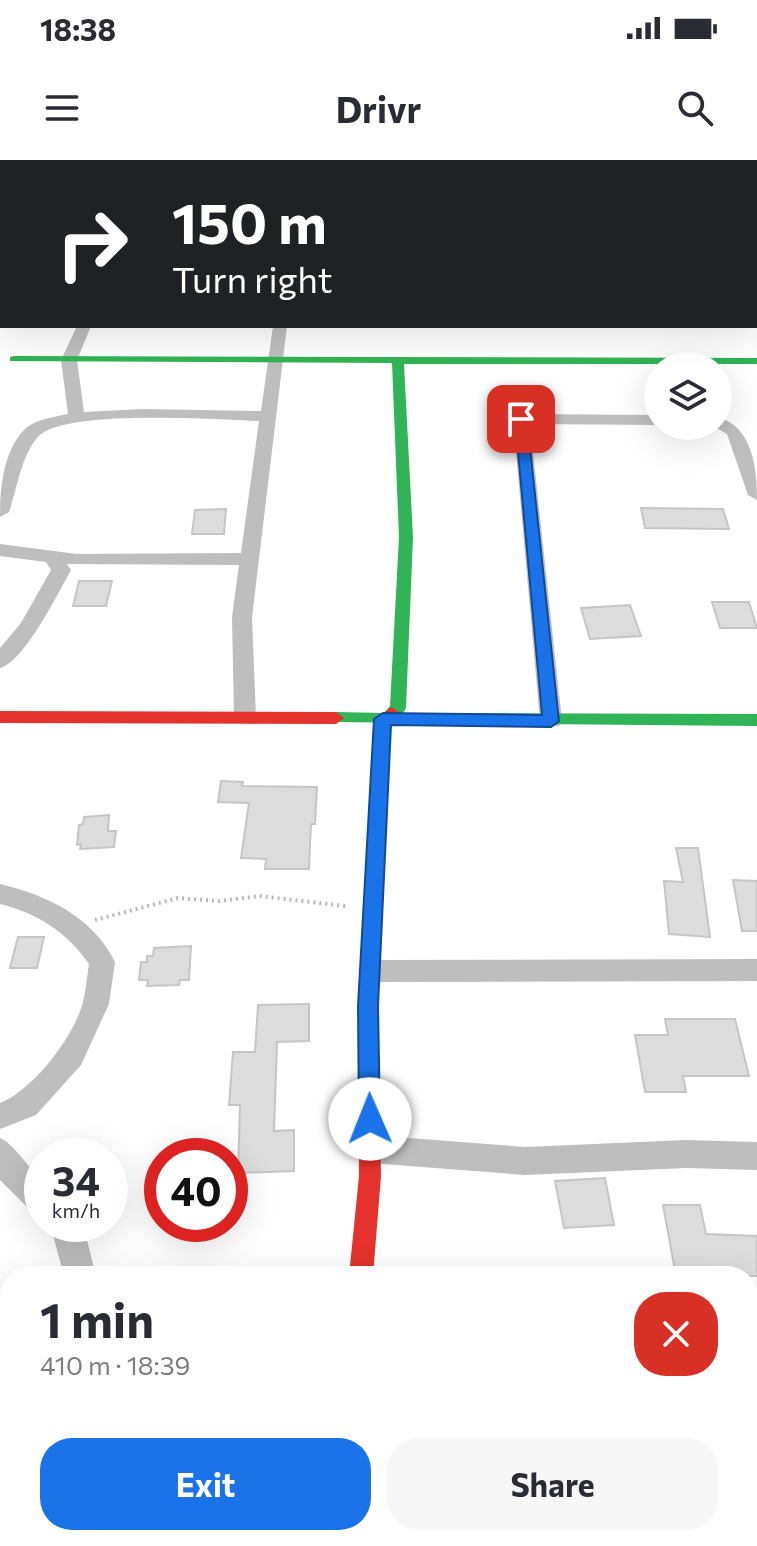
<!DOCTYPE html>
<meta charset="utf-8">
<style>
body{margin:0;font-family:Commissioner,sans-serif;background:#f7f7f7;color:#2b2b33;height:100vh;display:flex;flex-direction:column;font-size:30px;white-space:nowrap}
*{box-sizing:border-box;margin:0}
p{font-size:26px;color:#7c7c81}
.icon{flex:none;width:44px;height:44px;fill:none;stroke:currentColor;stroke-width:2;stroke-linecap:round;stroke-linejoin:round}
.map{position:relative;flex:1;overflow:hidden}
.panel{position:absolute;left:0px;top:1106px;width:758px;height:280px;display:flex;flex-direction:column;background:#fff;border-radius:32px 32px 0 0;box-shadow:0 8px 32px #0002}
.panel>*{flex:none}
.top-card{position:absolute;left:0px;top:0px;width:758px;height:168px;box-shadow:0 8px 32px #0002;background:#202124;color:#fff;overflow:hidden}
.fabs{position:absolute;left:644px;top:192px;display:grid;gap:16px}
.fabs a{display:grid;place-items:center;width:88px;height:88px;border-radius:50%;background:#fff;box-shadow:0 8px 32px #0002;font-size:40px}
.speed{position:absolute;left:24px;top:978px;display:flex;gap:16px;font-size:40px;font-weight:700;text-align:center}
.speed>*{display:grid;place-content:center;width:104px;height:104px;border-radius:50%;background:#fff;box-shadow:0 8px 32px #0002;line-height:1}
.speed small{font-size:20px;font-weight:400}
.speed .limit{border:12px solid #d22;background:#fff;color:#111}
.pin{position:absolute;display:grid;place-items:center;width:68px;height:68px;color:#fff;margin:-34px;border-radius:16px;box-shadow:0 4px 12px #0006}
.me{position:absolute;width:88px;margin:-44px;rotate:359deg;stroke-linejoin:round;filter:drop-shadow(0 0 6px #0008)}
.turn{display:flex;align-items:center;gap:28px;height:168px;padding:0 40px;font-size:36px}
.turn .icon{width:104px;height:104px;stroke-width:2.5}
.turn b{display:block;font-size:56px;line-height:68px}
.round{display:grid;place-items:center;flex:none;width:84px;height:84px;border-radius:32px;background:#f7f7f7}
.headline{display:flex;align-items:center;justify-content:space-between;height:136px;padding:0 40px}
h1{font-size:48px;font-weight:700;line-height:60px}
.button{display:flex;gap:16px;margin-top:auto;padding:16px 40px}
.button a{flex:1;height:92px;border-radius:32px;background:#1a73e8;color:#fff;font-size:32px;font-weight:700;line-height:92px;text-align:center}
.button a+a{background:#f7f7f7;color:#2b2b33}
.status{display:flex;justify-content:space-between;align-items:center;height:56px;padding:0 40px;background:#fff;direction:ltr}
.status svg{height:22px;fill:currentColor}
header{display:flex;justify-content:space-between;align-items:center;height:104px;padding:0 40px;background:#fff;font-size:36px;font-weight:700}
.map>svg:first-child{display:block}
.building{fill:#dcdcdc;stroke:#c5c5c5;stroke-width:2}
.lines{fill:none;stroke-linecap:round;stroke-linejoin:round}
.path{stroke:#b8b8b8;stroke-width:4;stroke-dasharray:2 4;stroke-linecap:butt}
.street{fill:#bebebe;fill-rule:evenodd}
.fast{fill:#30b455;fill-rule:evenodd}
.jam{fill:#e5322d;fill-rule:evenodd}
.route{fill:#1a73e8;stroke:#114b97;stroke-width:2}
</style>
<div class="status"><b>18:38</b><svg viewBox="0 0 49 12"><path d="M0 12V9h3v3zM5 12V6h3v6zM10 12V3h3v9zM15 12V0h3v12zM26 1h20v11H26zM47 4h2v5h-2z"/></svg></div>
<header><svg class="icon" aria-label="menu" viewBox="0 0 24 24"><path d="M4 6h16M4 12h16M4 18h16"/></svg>Drivr<svg class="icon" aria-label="search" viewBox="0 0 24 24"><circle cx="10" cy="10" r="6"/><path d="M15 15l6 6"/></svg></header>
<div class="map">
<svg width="757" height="1386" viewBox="0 0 757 1386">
<rect width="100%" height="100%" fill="#fff"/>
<path class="building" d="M641 348 723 349 729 369 645 368Z
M226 349 224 374H192L195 350Z
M79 421H112L106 446H73Z
M712 442H749L757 468H720Z
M630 445 641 476 590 479 581 448Z
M221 621 243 622 242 626 317 627 315 664H311L309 709H265L266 699 241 698 249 643 218 642Z
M109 655 108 671H116L114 687 80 689 81 684 77 685 79 665 83 664 84 657Z
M676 688H698L710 777 669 774 664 721 683 722Z
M733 720 757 721V771H742Z
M18 777H44L37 808H10Z
M191 786 189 820H180L179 825 147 826 148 820H139L141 802H147V796H153L154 788Z
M309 844V881L277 882 274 971 294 970V1011L238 1013 240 945H229L233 892H255L258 845Z
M665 859H735L749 916H683L686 932H645L635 875H668Z
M605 1018 614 1065 564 1068 555 1021Z
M663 1045H700L706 1074 757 1076V1116H676Z"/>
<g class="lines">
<path class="path" d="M95 760 178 738 219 741 259 736 346 746"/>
<path class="street" d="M293 0H305V2H293Z
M479 0H491V2H479Z
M636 0H648L649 2H637Z
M729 0H741L742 2H730Z
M756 37H757V47H756Z
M0 60H2V68H0Z
M0 112H2V121H0Z
M77 166H91L77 200 84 252 143 249 261 251 273 166H287L252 457 256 557 253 562H237L234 557 232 457 239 405 67 404 71 410C58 433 25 501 0 508V488L21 463 51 410 46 402 0 396V384L77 394 241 393 259 261C219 260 60 248 37 278 21 297 17 329 9 352L0 357C0 329 3 290 26 268 37 259 54 257 68 254L61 200Z
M521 254 658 255V265L530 264 562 561 559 566H543L540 561 513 259Z
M718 257C753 267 757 309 757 340L748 335 727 274 713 266H718Z
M0 724C47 735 93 757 115 802L109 844 81 905 36 955 0 969V943C33 930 74 877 83 842 86 830 87 816 89 804 67 772 37 753 0 744Z
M757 799V821L372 822 363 819 359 811 363 803 372 800Z
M370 975 525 987 686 980 757 982V1010L686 1008 525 1015 370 1003 360 999 355 989 360 979Z
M0 978C13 983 30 1009 42 1021V1056L31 1051 0 1020Z
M50 1064H83L96 1116H64Z
M757 1211V1245L748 1246V1212Z
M102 1376H138L140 1386H104Z
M306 1376H342L339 1386H303Z"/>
<path class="fast" d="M14 196 757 198V204H404L413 377 406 548 403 553 757 554V566L330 562 328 558 336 552 384 553 390 546 399 377 392 203 10 201V197Z"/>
<path class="jam" d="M392 547 400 553 391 562 378 846 381 1016 373 1116H349L359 1016 358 846 375 559Z
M0 551 336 552 344 558 336 564 0 563Z"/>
</g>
<path class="route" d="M521 256 527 259 559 561 551 567 391 565 378 846 380 959 377 967 370 969 362 967 359 959 358 846 374 559 383 553 542 555 515 259Z"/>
</svg>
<div class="fabs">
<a><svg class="icon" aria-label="layers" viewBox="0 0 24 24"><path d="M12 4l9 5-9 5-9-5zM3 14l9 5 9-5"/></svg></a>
</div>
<div class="speed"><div>34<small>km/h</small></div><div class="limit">40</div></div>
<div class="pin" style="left:521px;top:259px;background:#d93025"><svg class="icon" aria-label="arrive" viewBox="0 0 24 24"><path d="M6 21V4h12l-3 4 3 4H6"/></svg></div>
<svg class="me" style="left:370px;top:959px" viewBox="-20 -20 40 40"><circle r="19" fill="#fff"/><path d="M0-13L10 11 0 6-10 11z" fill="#1a73e8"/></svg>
<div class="top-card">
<div class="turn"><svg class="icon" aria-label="right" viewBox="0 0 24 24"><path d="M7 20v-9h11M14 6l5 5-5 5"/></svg><div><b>150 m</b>Turn right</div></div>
</div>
<section class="panel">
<div class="headline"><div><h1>1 min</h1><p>410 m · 18:39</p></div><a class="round" style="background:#d93025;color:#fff"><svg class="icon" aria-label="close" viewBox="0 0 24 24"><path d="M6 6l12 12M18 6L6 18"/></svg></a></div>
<div class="button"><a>Exit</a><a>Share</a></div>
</section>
</div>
